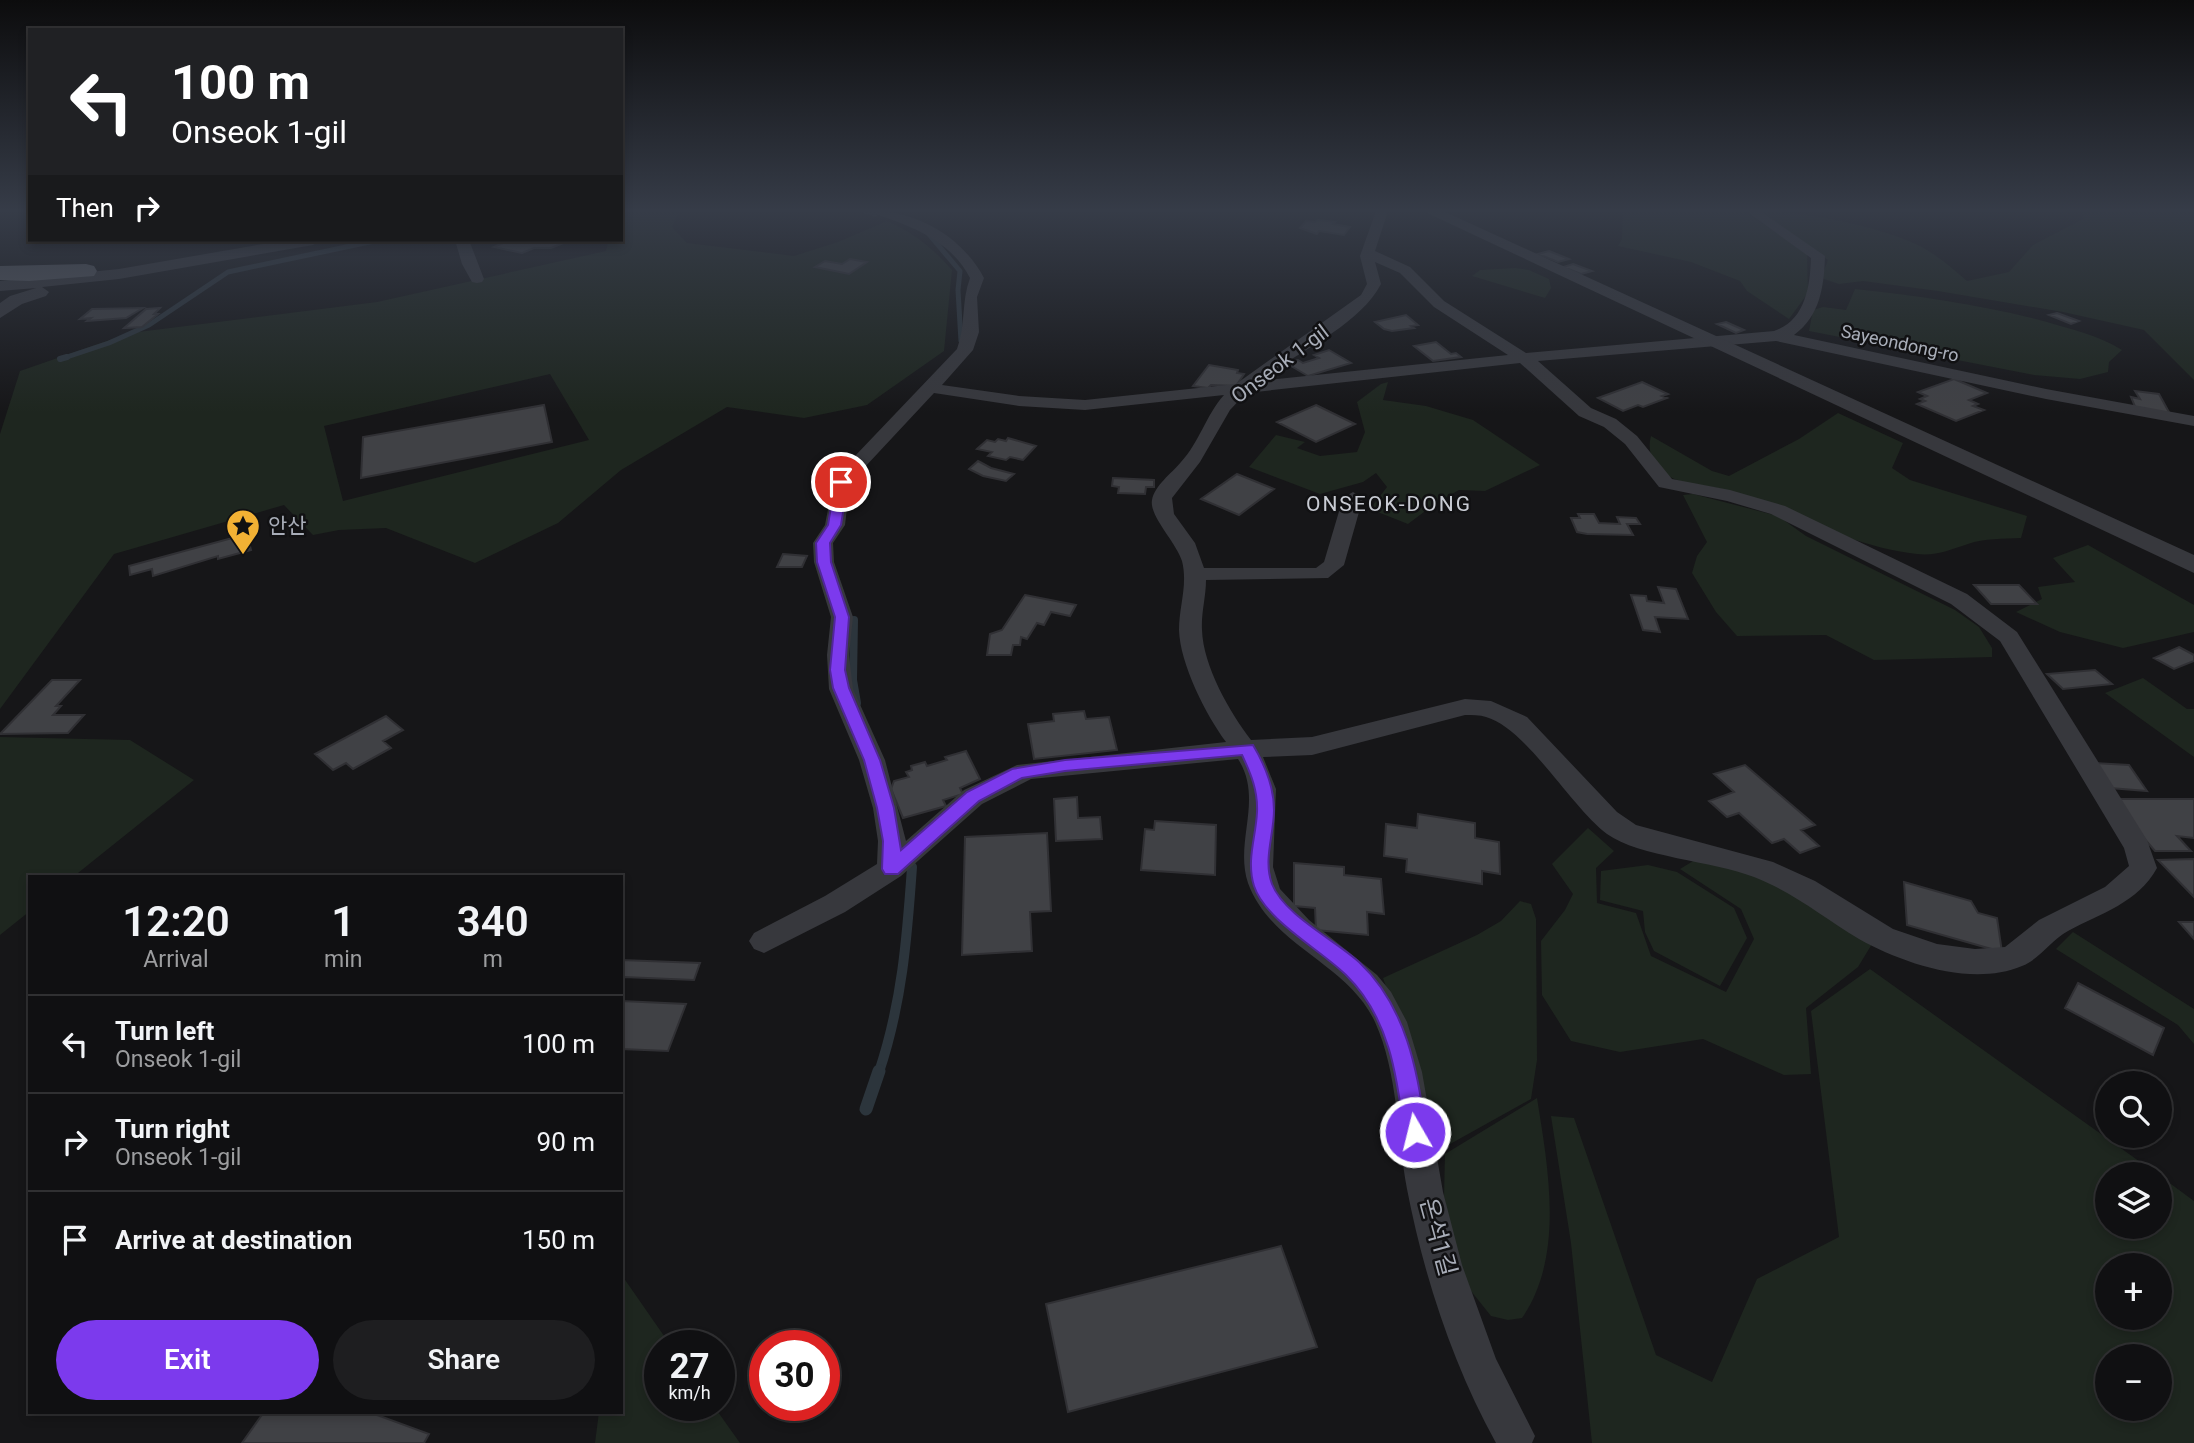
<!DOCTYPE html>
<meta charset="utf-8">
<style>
body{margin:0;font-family:Roboto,"Noto Sans KR",sans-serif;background:#1e1e20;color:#f1f3f6;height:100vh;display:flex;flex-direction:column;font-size:26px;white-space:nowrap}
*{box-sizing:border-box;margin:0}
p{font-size:23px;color:#9c9d9f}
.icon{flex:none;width:38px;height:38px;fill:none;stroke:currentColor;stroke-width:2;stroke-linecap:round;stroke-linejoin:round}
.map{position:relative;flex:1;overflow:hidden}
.side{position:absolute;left:28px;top:875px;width:595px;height:539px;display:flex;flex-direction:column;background:#101012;border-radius:0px;box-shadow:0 4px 10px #0003,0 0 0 2px #303032}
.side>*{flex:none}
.hud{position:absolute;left:28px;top:28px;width:595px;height:214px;border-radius:0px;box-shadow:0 4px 10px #0003,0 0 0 2px #303032;background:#202124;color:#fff;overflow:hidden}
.tools{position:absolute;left:2095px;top:1071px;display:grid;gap:14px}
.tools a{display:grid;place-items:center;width:77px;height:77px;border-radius:50%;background:#101012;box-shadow:0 4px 10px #0003,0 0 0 2px #303032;font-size:35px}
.speed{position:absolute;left:644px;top:1330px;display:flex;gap:14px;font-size:35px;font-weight:700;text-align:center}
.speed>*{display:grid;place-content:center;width:91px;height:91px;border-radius:50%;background:#101012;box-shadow:0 4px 10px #0003,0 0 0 2px #303032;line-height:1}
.speed small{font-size:18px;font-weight:400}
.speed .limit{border:10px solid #d22;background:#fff;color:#111}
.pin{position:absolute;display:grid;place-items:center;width:60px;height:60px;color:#fff;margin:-30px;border:4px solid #fff;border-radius:50%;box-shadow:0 2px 7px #0007}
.me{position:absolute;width:77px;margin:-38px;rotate:352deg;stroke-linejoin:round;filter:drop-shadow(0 0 5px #0008)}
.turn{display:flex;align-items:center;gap:24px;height:147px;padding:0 28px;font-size:32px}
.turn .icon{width:91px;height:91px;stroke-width:2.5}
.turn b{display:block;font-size:49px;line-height:60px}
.then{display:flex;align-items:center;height:66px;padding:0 28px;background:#0003;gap:14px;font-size:26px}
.eta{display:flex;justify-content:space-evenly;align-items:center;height:119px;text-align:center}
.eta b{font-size:42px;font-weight:600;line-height:49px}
.primary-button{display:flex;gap:14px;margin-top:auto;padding:14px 28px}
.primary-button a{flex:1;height:80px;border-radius:42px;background:#7c3aed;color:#fff;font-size:28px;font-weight:600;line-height:80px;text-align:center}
.primary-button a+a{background:#1e1e20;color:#f1f3f6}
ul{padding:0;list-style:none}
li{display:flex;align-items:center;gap:21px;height:98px;padding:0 28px;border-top:2px solid #303032}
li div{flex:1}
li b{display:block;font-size:26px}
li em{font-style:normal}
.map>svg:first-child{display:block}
.green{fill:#1e261f;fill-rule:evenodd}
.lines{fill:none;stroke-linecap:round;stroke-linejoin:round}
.stream-far4{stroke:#2c353c;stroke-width:5}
.stream-far3{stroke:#2c353c;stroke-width:6}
.stream-far2{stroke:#2c353c;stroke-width:8}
.stream-far1{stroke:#2c353c;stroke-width:10}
.stream{stroke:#2c353c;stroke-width:13}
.building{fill:#404145;stroke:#303034;stroke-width:2}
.minor{fill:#37383d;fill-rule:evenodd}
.tertiary{fill:#37383d;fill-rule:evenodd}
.trunk{fill:#5b5e65;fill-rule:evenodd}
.route{fill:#7c3aed;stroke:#51269a;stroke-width:2}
.labels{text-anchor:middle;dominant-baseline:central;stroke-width:5;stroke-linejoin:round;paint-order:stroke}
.far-street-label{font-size:18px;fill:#a8adb8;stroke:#111113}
.street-label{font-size:21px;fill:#a8adb8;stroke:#111113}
.far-quarter-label{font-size:21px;letter-spacing:2px;fill:#c9ccd4;stroke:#111113}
.poi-label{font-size:21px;fill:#a8adb8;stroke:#111113;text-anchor:start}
.near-street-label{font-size:24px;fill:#a8adb8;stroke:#111113}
</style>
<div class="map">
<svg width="2194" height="1443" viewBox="0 0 2194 1443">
<rect width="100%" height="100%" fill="#161618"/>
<path class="green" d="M631 211H679L672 227 687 243 794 256 838 242 887 221C914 233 933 248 952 270L944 351 867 405 804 418 727 407 621 470 558 523 475 563 386 528 339 530 313 535 284 505 114 554 0 709V434L20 371 130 333 377 302 606 251 609 240H621V223ZM550 374 589 440 343 501 324 426Z
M1623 211H1743L1807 252 1808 293 1789 319 1747 291 1740 281 1691 262 1618 246 1622 239Z
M1758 211C1803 211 1877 226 1918 245 1936 254 1952 268 1967 281L2009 272 2033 245 2083 219 2084 211H2194V380L2144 330 2063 312 1938 291 1863 281 1839 284 1821 278 1828 260Z
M1515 268 1529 270 1549 279 1551 288 1545 298 1472 276 1480 270Z
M1855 289C1920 296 1984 305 2047 322 2074 330 2098 335 2122 350L2109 362 2108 372 2080 379 2034 375 1809 331 1813 310 1823 307 1846 310Z
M1388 382 1383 400 1426 406 1473 420 1540 465 1485 491 1459 490 1436 503 1408 524 1370 509 1387 487 1376 473 1363 482 1320 494 1249 467 1276 435 1305 442 1297 448 1320 456 1357 452 1365 432 1357 402 1381 384Z
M1838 413 1903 443 1892 468 1910 480 2027 516 2021 538C2004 539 1984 538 1968 544 1949 550 1937 556 1917 554 1849 547 1789 509 1725 490 1706 484 1681 486 1664 473 1652 464 1647 450 1651 436L1712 471 1729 476 1799 439Z
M1693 494 1778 516 1806 536 1955 610 1979 627 1992 648V657L1874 660 1826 635 1737 636 1716 612 1692 573 1697 556 1707 542 1683 495Z
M2088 545 2194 605V632L2123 648 2060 632 2016 612 2042 599 2038 587 2075 582 2053 558Z
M2143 678 2187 709H2194V757L2105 693Z
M0 737 130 740 194 780 73 877H30V911L0 935Z
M1588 828 1614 851 1596 868 1597 903 1636 913 1651 956 1726 992 1754 939 1741 909 1680 869 1703 855 1780 884 1872 944 1858 967 1806 1008 1811 1074 1784 1075 1703 1039 1620 1052 1571 1041 1542 995 1541 941 1565 910 1573 894 1552 864Z
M1648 865 1677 872 1734 908 1747 938 1720 986 1654 951 1645 932 1643 911 1600 900 1601 871Z
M1520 901 1531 904 1536 919 1537 1060 1531 1099 1443 1148 1383 978 1477 935 1501 921Z
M2073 932 2194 1009V1044L2178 1025 2056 949Z
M1870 969 2157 1174H2107V1227H2160V1176L2194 1201V1443H1592L1571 1243 1551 1116 1574 1118 1656 1355 1712 1382 1757 1279 1839 1237 1811 1011ZM2107 1265H2160V1318H2107ZM2107 1356H2160V1409H2107Z
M1537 1098C1548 1167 1565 1256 1522 1318L1508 1320 1491 1316 1463 1281 1444 1197 1445 1154Z
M621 1274 671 1346H660V1405H713L740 1443H595L599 1412H621Z"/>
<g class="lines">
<path class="stream-far4" d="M865 211 875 214
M927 232 960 271 958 290 961 341
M61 359 109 343 149 325 228 272 379 240"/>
<path class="stream-far3" d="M60 359 67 357"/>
<path class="stream-far2" d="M854 620 853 680 857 703"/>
<path class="stream-far1" d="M879 1072C902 1003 907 939 912 867"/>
<path class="stream" d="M866 1109 879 1071"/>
</g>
<path class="building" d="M1318 220 1335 222 1333 224 1350 227 1344 235 1319 231 1317 234 1300 228 1306 221 1315 222Z
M510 240H571L551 248H534L522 253 494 247Z
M1549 251 1569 259 1558 262 1538 254Z
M850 259 867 262 849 274 815 267 825 261 842 264Z
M1573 264 1592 271 1581 274 1563 267Z
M143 308 126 318 87 321 91 318 80 319 92 309Z
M160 308 154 314H158L142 327 124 328 146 309Z
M2057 313 2079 321 2071 324 2049 315Z
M1406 315 1418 325 1411 326 1414 328 1392 331 1384 329 1375 322Z
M1726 322 1744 330 1736 333 1717 324Z
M1436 342 1451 354 1456 353 1461 357 1433 361 1414 346Z
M1329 350 1351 363 1308 376 1286 363 1298 360 1303 363 1319 358 1314 355Z
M1209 365 1238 370 1237 373 1244 374 1236 386 1211 385 1208 388 1193 386Z
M1954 379 1987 393 1969 400 1978 404 1973 406 1984 410 1956 421 1917 404 1925 401 1920 399 1927 396 1918 392Z
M1642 382 1668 394 1662 396 1667 398 1643 407 1638 405 1623 411 1598 398Z
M2135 391 2159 394 2170 414 2136 409 2131 397 2140 399Z
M544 405 552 442 361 478 363 437Z
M1316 405 1355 424 1316 442 1277 422Z
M1008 438 1036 446 1023 460 1010 457 1006 460 988 456 992 452 977 449 987 440 995 442 998 439 1006 441Z
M978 461 991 468 1014 474 1006 481 983 476 969 469Z
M1237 474 1274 489 1239 515 1201 499Z
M1113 478 1154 480V487H1146L1145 494 1118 493 1119 487 1112 486Z
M1578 514H1594L1599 523 1620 524 1617 517 1636 518 1640 524H1627L1633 535 1587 534 1577 532 1571 518H1580Z
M247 534 251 550 218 559V556L153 576 152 569 130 575 129 566Z
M783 554 807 556 802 567H777Z
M1974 585H2019L2037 604H1991Z
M1658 587 1676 589 1688 619 1655 617 1660 632 1643 630 1631 595 1646 596 1647 601 1664 603Z
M1025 595 1076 605 1070 616 1051 612 1044 625 1037 623 1027 639 1021 637 1020 645H1013L1011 655H987L990 634 1002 630Z
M2179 647 2194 655V661L2174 669 2154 658Z
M2095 670 2112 684 2063 689 2047 674Z
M52 680H80L56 706H61L53 715H84L68 733 0 734Z
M1084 711 1086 719 1109 717 1117 750 1034 759 1028 724 1054 721 1053 714Z
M386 716 403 730 383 741 391 748 353 769 346 763 333 770 315 754Z
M966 751 980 779 960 788 963 794 943 800 946 806 903 818 891 789 894 781 909 777 906 772 912 770 911 766 925 762 927 766 947 760 945 757Z
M2094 763 2129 765 2147 791 2110 788Z
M1745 765 1815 825 1801 830 1819 846 1800 853 1784 839 1772 843 1739 813 1727 817 1709 801 1734 792 1714 774Z
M1077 797 1078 818 1100 817 1102 839 1056 841 1054 799Z
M2110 799H2194V838L2177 836 2191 851H2155Z
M1418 814 1475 823V838L1499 842 1500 874 1482 871V884L1406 872 1407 859 1384 856 1386 824 1417 828Z
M1155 821 1216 825 1215 875 1141 870 1145 829 1154 830Z
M1047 833 1051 911 1030 912 1032 951 962 955 965 837Z
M2194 859V897L2158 860Z
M1294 863 1344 867V875L1381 879 1384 914 1367 912 1368 935 1316 930 1315 908 1294 906Z
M1904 882 1971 901 1978 913 1997 918 2002 952 1907 925Z
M2179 922H2194V939Z
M621 960 700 963 694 980 624 977 621 985Z
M2078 983 2164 1028 2153 1055 2065 1008Z
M621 1001 686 1004 668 1051 621 1049Z
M1281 1246 1317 1347 1068 1412 1046 1304Z
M264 1412H369L429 1434 424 1443H242Z"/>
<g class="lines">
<path class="minor" d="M874 211C918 211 963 238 984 278L977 297 979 332 973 350 942 385 1019 396 1085 400 1236 384 1361 295 1367 284 1360 256 1376 211H1388L1375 251 1410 267 1444 301 1526 353 1774 331C1805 321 1810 287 1811 258L1746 211H1760L1825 256C1824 287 1820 316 1794 335L2046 389 2194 416V426L2046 399 1776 341 1538 361 1591 408 1616 419 1637 436 1672 479 1730 490 1785 506 1967 594 2017 632 2147 840 2157 868C2138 903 2101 913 2068 931 2051 940 2040 959 2022 966 1972 987 1904 964 1859 939 1824 918 1793 892 1754 877 1713 861 1639 857 1607 834 1571 807 1526 728 1486 717 1480 715 1472 715 1465 715L1312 755 1263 757 1276 789 1273 867 1280 889 1309 920 1377 975 1391 992 1407 1022 1422 1072 1443 1192 1462 1265 1496 1359 1535 1436 1532 1443H1496C1453 1365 1424 1277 1407 1189 1397 1135 1398 1073 1375 1022 1348 963 1271 946 1248 883 1234 841 1264 799 1238 759L1031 779 982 804 901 876 845 912 764 953 754 949 749 941 754 933 825 896 877 864 878 841 873 808 859 760 829 689 827 655 831 617 814 562 813 543 825 525 834 478 957 349C966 325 961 302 970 278 951 241 912 226 875 214ZM1375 262 1400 273 1434 307 1508 355 1259 381C1297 352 1359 326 1381 284ZM1520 363 1579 416 1604 427 1625 444 1659 487 1727 501 1771 514 1951 604 2000 641 2124 848 2129 866 2105 887 2039 920 2005 947 1975 949 1937 944 1893 929 1815 881 1773 862 1636 825 1617 812 1527 717 1491 701 1465 699 1312 737 1251 740C1230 713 1203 666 1202 630 1201 613 1206 597 1206 580L1328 578 1344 565 1363 498 1353 492 1343 498 1324 562 1316 568H1204L1195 543 1174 514 1172 498 1200 462 1230 410 1246 393ZM934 393 1019 406 1085 410 1224 395C1206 415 1199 443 1181 462 1171 474 1155 485 1152 500 1149 516 1176 542 1182 561 1188 585 1179 606 1179 630 1180 664 1206 715 1226 742L1017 765 964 790 906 841 885 760 853 689 849 655 853 617 834 562 833 543 845 525 850 483Z
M455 240H469L484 279 482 282 477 283 472 282 462 264Z"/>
<path class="tertiary" d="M1423 211H1443L2194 555V573Z
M286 240H321L313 245 119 279 42 287 49 292 46 296 22 304 0 318V303L10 296 36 288 0 291V281L119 269Z"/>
<path class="trunk" d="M86 264 94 266 97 271 94 276 29 281 0 280V266Z"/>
</g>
<linearGradient id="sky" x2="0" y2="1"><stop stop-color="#0c0c0d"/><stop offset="0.51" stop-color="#363c48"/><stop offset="1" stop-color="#363c48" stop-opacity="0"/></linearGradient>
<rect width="2194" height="413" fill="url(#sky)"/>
<path class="route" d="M841 479 848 482 841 525 830 543 831 562 849 617 845 670 849 688 880 760 894 808 901 850 967 792 1012 769 1065 760 1253 745C1265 765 1274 787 1274 810 1274 835 1263 860 1272 884 1284 915 1335 940 1359 962 1406 1006 1418 1071 1426 1132L1423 1139 1415 1142 1408 1139 1404 1132C1397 1075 1389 1017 1346 975 1321 950 1265 920 1254 886 1246 860 1256 837 1257 812 1258 791 1251 774 1242 755L1065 771 1022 778 979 801 898 874H885L882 869 883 841 877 808 864 760 833 688 830 670 835 617 817 562 816 543 828 525 835 482Z"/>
<defs>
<g id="sight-pin" transform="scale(1.75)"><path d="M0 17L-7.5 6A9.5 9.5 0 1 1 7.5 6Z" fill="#f2b134" stroke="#111113"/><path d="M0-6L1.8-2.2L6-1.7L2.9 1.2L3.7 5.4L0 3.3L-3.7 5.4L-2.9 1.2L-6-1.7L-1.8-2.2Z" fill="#111"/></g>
</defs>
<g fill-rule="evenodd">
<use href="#sight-pin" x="243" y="526"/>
</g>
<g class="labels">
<g class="far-street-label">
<text transform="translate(1900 343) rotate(12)">Sayeondong-ro</text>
</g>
<g class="street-label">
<text transform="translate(1280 364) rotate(-37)">Onseok 1-gil</text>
</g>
<g class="far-quarter-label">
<text x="1389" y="504">ONSEOK-DONG</text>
</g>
<g class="poi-label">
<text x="268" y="526">안산</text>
</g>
<g class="near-street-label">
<text transform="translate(1438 1237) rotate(75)">온석1길</text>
</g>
</g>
</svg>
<div class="tools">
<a><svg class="icon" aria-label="search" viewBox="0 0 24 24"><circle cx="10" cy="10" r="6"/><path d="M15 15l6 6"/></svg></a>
<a><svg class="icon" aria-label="layers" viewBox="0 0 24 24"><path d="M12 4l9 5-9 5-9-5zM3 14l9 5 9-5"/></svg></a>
<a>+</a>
<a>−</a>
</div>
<div class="speed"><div>27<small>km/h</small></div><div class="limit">30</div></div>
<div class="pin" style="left:841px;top:482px;background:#d93025"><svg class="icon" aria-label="arrive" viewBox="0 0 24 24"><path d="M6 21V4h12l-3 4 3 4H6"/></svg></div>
<svg class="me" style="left:1415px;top:1132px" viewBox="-20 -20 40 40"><circle r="17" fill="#7c3aed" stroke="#fff" stroke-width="3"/><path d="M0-11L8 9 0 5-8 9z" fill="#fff"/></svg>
<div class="hud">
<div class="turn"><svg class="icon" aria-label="left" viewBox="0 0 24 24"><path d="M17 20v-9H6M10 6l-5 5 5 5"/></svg><div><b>100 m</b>Onseok 1-gil</div></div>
<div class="then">Then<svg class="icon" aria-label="right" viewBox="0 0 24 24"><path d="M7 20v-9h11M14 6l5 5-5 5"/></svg></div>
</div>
<section class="side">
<div class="eta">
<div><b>12:20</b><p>Arrival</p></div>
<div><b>1</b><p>min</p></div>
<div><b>340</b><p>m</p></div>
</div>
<ul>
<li><svg class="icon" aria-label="left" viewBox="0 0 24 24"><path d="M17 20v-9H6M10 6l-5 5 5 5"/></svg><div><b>Turn left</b><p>Onseok 1-gil</p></div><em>100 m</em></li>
<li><svg class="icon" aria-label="right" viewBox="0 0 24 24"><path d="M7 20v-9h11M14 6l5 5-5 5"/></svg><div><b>Turn right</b><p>Onseok 1-gil</p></div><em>90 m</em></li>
<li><svg class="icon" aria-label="arrive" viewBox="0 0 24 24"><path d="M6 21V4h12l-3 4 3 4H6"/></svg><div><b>Arrive at destination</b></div><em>150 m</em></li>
</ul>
<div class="primary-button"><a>Exit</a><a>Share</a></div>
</section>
</div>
